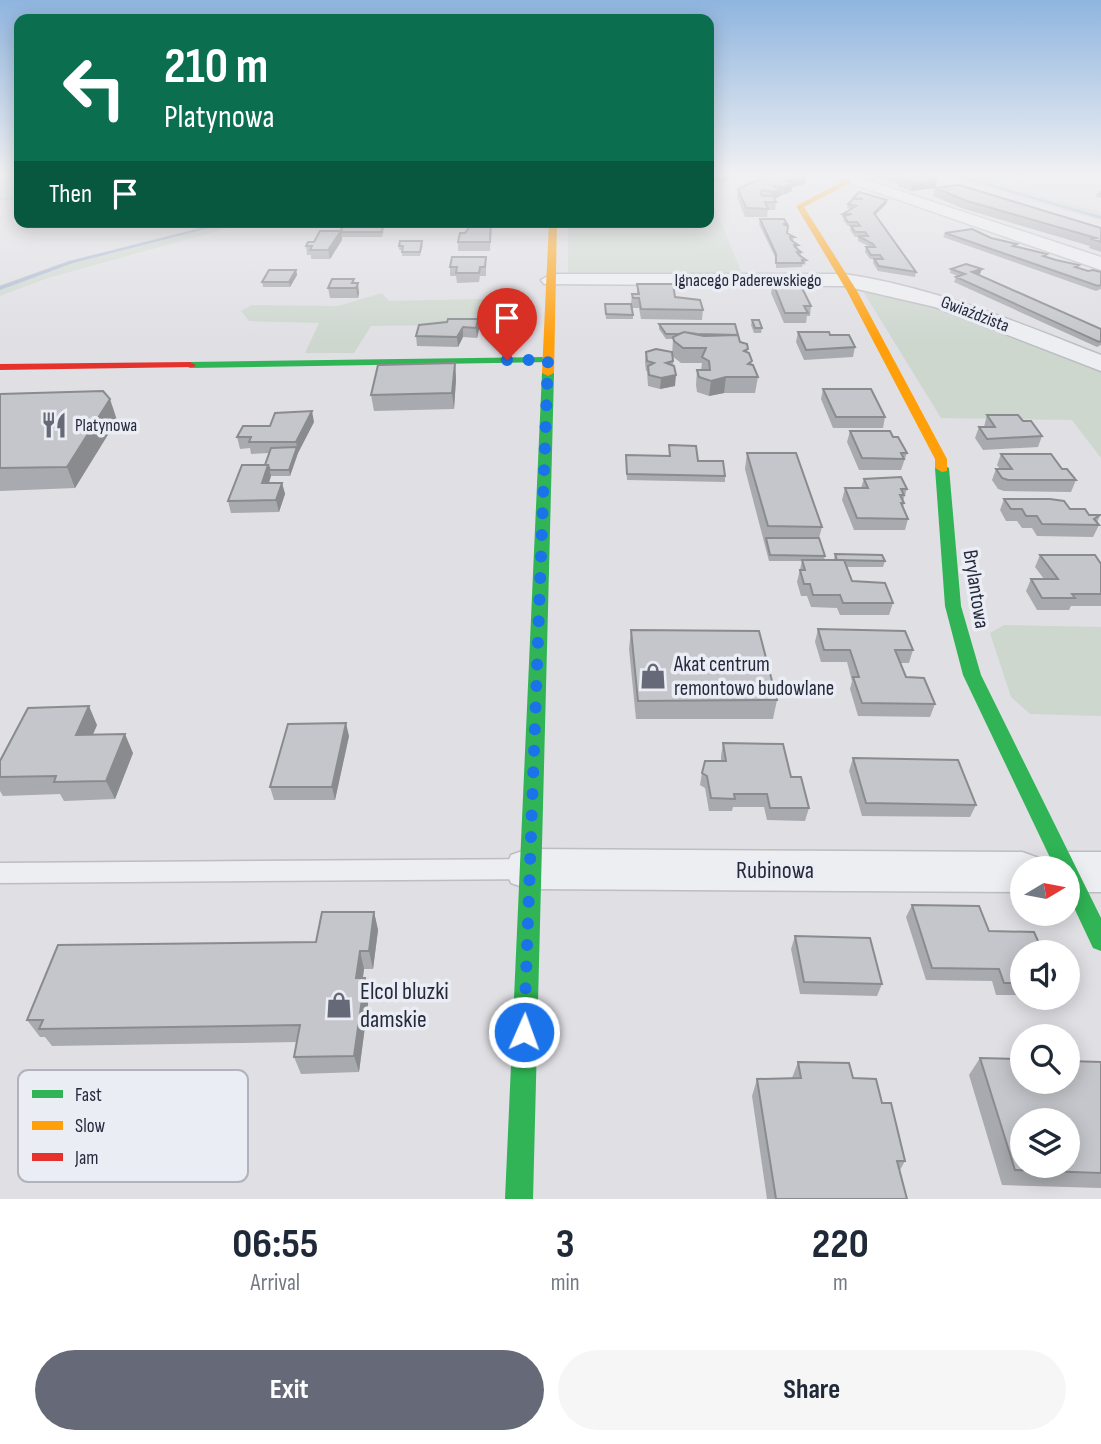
<!DOCTYPE html>
<meta charset="utf-8">
<style>
body{margin:0;font-family:"Sofia Sans Condensed",sans-serif;background:#f6f6f7;color:#1f2937;height:100vh;display:flex;flex-direction:column;font-size:26px;white-space:nowrap}
*{box-sizing:border-box;margin:0}
p{font-size:23px;color:#747a83}
.icon{flex:none;width:38px;height:38px;fill:none;stroke:currentColor;stroke-width:2;stroke-linecap:round;stroke-linejoin:round}
.map{position:relative;height:1199px;overflow:hidden}
.side{display:flex;flex-direction:column;background:#fff;flex:1}
.side>*{flex:none}
.hud{position:absolute;left:14px;top:14px;width:700px;height:214px;border-radius:14px;box-shadow:0 4px 18px #0003;background:#0b6e4f;color:#fff;overflow:hidden}
.needle{width:46px;rotate:80deg}
.buttons{position:absolute;left:1010px;top:856px;display:grid;gap:14px}
.buttons a{display:grid;place-items:center;width:70px;height:70px;border-radius:50%;background:#fff;box-shadow:0 4px 18px #0003;font-size:35px}
.pin{position:absolute;display:grid;place-items:center;width:60px;height:60px;color:#fff;margin:-72px -30px;border-radius:50% 50% 50% 0;rotate:-45deg;box-shadow:0 0 7px #0007}
.pin .icon{rotate:45deg}
.me{position:absolute;width:77px;margin:-38px;rotate:2deg;stroke-linejoin:round;filter:drop-shadow(0 0 5px #0008)}
.turn{display:flex;align-items:center;gap:24px;height:147px;padding:0 35px;font-size:32px}
.turn .icon{width:91px;height:91px;stroke-width:2.5}
.turn b{display:block;font-size:49px;line-height:60px}
.then{display:flex;align-items:center;height:66px;padding:0 35px;background:#0003;gap:14px;font-size:26px}
.eta{display:flex;justify-content:space-evenly;align-items:center;height:119px;text-align:center}
.eta b{font-size:42px;font-weight:700;line-height:49px}
.action{display:flex;gap:14px;margin-top:auto;padding:14px 35px}
.action a{flex:1;height:80px;border-radius:42px;background:#666977;color:#fff;font-size:28px;font-weight:700;line-height:80px;text-align:center}
.action a+a{background:#f6f6f7;color:#1f2937}
.map>svg:first-child{display:block}
.green{fill:#cdd7ce}
.lines{fill:none;stroke-linecap:round;stroke-linejoin:round}
.stream{fill:#aab6d1;fill-rule:evenodd}
.lane-casing{stroke:#bdbdc2;stroke-width:3}
.street-casing{stroke:#bdbdc2;stroke-width:3}
.path{stroke:#c0c0c5;stroke-width:2.5;stroke-dasharray:2.5 2.5;stroke-linecap:butt}
.lane{fill:#edeef1;fill-rule:evenodd}
.street{fill:#edeef1;fill-rule:evenodd}
.fast{fill:#30b455;fill-rule:evenodd}
.slow{fill:#ff9f0a;fill-rule:evenodd}
.jam{fill:#e5322d;fill-rule:evenodd}
.wall{fill:#a9aaaf}
.shaded-wall{fill:#8a8b8e}
.building{fill:#c5c6cb;stroke:#8a8b8e;stroke-width:2;fill-rule:evenodd}
.route{stroke:#1a73e8;stroke-width:12;stroke-dasharray:0 21.6}
.labels{text-anchor:middle;dominant-baseline:central;stroke-width:7;stroke-linejoin:round;paint-order:stroke}
.far-street-label{font-size:18px;fill:#252a3d;stroke:#ebedf4}
.far-poi-label{font-size:18px;fill:#252a3d;stroke:#ebedf4;text-anchor:start}
.street-label{font-size:21px;fill:#252a3d;stroke:#ebedf4}
.poi-label{font-size:21px;fill:#252a3d;stroke:#ebedf4;text-anchor:start}
.near-street-label{font-size:24px;fill:#252a3d;stroke:#ebedf4}
.near-poi-label{font-size:24px;fill:#252a3d;stroke:#ebedf4;text-anchor:start}
.key{fill:#ebedf4;stroke:#b0b2bd;stroke-width:2}
.key-label{font-size:19px;fill:#252a3d}
</style>
<div class="map">
<svg width="1101" height="1199" viewBox="0 0 1101 1199">
<rect width="100%" height="100%" fill="#dfdfe4"/>
<path class="green" d="M0 174H19V200H0Z
M941 174H967L1101 212V221Z
M709 207H715L742 274 568 275V222H709Z
M224 222H250L48 278 0 296V285L57 265Z
M877 290C954 309 1026 344 1101 368V458L1072 420 941 418 864 293Z
M382 293 389 301 521 298 516 324 371 326 354 353H305L319 323 249 321 241 311 252 305 338 306Z
M1004 625 1101 627V716L1030 714 1011 697 990 633Z"/>
<g class="lines">
<path class="stream" d="M948 174H954L1101 216V219Z
M224 222H233L73 263 0 290V286L69 261Z"/>
<g class="lane-casing">
<path id="lane" d="M528 859 536 862 540 869 536 876 528 879 0 883V863Z"/>
</g>
<g class="street-casing">
<path id="street" d="M824 174H848L1101 257V270Z
M551 274H844C934 287 1016 322 1101 355V371L935 307 844 286 544 284 541 280Z
M528 849 1022 852 1039 858 1044 868H1022V892L528 889 511 883 505 869 511 855Z
M1068 852H1101V892H1068V868H1046L1051 858Z"/>
</g>
<path class="path" d="M0 199H19"/>
<use href="#lane" class="lane"/>
<use href="#street" class="street"/>
<path class="fast" d="M548 357 553 360 552 362 190 368 184 365 190 362Z
M548 370 554 373 533 1199H505L542 373Z
M942 464 949 468 961 606 981 675 1101 918V951L1093 948 1068 895V868H1055L963 675 945 606 935 468Z"/>
<path class="slow" d="M849 178 852 182 804 207 857 291 947 459V471L942 472 935 468V459L847 291 796 206Z
M549 222H557L554 373 548 376 542 373Z"/>
<path class="jam" d="M190 362 196 365 194 367 0 370V364Z"/>
</g>
<path class="wall" d="M709 174H732L723 183 709 181Z
M772 174H809L808 176 806 177 805 184 792 187V191L783 195H781V196L774 199 776 202 775 210H768L767 217H745L737 197 738 189Z
M858 174H919L937 180 935 188 911 191 898 187V184Z
M935 188 1101 228V252L1089 248 1090 246 964 209 933 196Z
M1101 190V198L1096 197 1097 193Z
M853 198 887 200 886 204 875 215 916 272 915 277 878 271 873 263 874 259H870L865 252 866 247H870L858 241V237H855L850 230 851 226H848L843 220 844 218H842L843 214 851 209 847 208 848 204 853 200Z
M760 219 787 224V233L794 237 793 241 798 245 797 249 801 252V256L806 260 805 265 803 264 802 267 776 268V259L759 224Z
M320 231H384L382 237H342V240L330 259H311V255H307L306 246 314 242Z
M491 231 490 251H458V242Z
M945 233 991 238 1016 247 1047 254 1046 257 1056 260 1079 265 1078 268 1088 271 1101 272V289L1096 291 943 237Z
M423 245 420 256H402V250H399V246Z
M486 257V276H480L479 282 457 283 456 276H450V267Z
M951 269 980 274 978 275 1101 329V345L1097 347 954 282 956 277 958 276 950 273Z
M296 270 297 275 290 287H263L262 282Z
M354 279V283L359 293 358 298H330L328 288Z
M773 283 811 306 810 316H807L806 323H784L771 293Z
M637 284 675 297 703 310 702 320 641 319 639 308H632L631 304 632 294H637Z
M605 304 633 315V319H606Z
M478 319 479 329 477 338 463 337 458 347 417 346 416 336Z
M752 320 762 328 761 333H754L751 325Z
M659 324 740 342 748 353 752 365 758 377 755 393H724L709 396 697 392 696 385 697 370H701L702 363H681L672 356 673 339H666L659 329Z
M798 332 855 347 853 357 804 360 796 342Z
M646 352 673 361 675 386 660 389 648 386 647 371H646L645 362Z
M455 363 456 379 454 409 374 411 371 395Z
M823 389 885 417 883 428H833L821 399Z
M0 394 117 420 75 488 0 491Z
M987 415 1023 421 1042 436 1038 447 983 450 975 438 979 427H984Z
M314 422 298 453 290 476H271L269 483H282L285 494 279 512 231 513 228 501 265 465 269 453 251 454 250 448 240 449 237 437 270 426Z
M850 431 907 453 901 470H859L847 442Z
M669 445 725 476V482L627 480 626 455 669 456Z
M747 453 822 527 819 538 825 556 824 560H834L835 554 885 561 883 567H847L852 581 893 603 889 615H840L837 608 811 607 807 596H801L797 582 802 561H769L745 469Z
M1001 454 1062 469 1076 480 1071 492 1004 491 998 489 992 480 996 469H1000L997 465Z
M864 479 907 489 903 501 904 503 903 507 908 519 905 530H854L842 500 845 488H861Z
M1004 499 1070 509 1089 515H1100L1097 523 1099 525 1093 537 1037 536 1032 528H1022L1017 521H1006L1000 510Z
M1040 555 1101 564V606H1071L1069 610H1037L1026 591 1031 579H1044L1035 567Z
M818 629 913 650 909 663H900L906 677 935 704 930 717 858 716 850 689 852 681 847 662H821L815 642Z
M631 630 777 700 773 719H636L629 649Z
M97 725 93 735 133 753 115 799 64 801 60 794 3 796 0 791V761Z
M349 736 335 800H274L270 787Z
M723 743 791 777 809 808 805 821 767 820 764 807H733L732 811H709L705 788 700 785 702 773 721 761V756Z
M853 758 976 805 970 817 862 816 849 771Z
M912 905 989 931 1022 952V995H996L992 981 926 980 906 917Z
M374 912 378 930 373 969H364L363 978H365L369 996 359 1072 301 1074 294 1057 297 1042 52 1046 45 1037H40L27 1020 316 942Z
M795 936 882 984 877 996 800 994 791 949Z
M980 1058 1101 1062V1188L1002 1185 969 1075Z
M798 1062 853 1078 882 1103 905 1161 900 1170 907 1199H767L752 1096 757 1079 792 1078Z"/>
<path class="shaded-wall" d="M729 174H732L723 183 724 179Z
M799 174H809L808 176 806 177 805 184 792 187V191L783 195 784 187V181Z
M937 180 935 188 911 191 913 183Z
M782 188 781 196 772 200 773 192Z
M887 200 886 204 873 217 874 213Z
M341 231 342 240 330 259 328 250Z
M982 269 980 274 971 277 972 272Z
M296 270 297 275 290 287 289 282Z
M358 283 359 293 358 298 356 288Z
M478 319 479 329 477 338 476 328Z
M463 327V337L458 347 457 337Z
M455 363 456 379 454 409 452 393Z
M676 375 675 386 660 389 661 378Z
M726 377 724 393 709 396 711 381Z
M110 399 117 420 75 488 67 467Z
M312 411 314 422 298 453 290 476 289 470 297 447 296 442Z
M268 465 271 476 265 494 262 483Z
M282 483 285 494 279 512 276 500Z
M89 706 97 725 84 754 76 735Z
M346 723 349 736 335 800 332 787Z
M125 734 133 753 115 799 106 781Z
M374 912 378 930 373 969 369 951Z
M360 951 364 969 360 996 356 978Z
M365 978 369 996 359 1072 354 1056Z"/>
<path class="building" d="M709 174H729L724 179 709 177Z
M772 174H799L797 175 806 176 784 181 793 183 784 187 772 186 782 188 773 192 764 190 760 192 762 196H773L776 202H765L768 209 746 208 738 189Z
M891 174H919L937 180 913 183 899 179 905 177Z
M959 185 1101 228V242L1092 239 1096 238 967 201 935 188Z
M859 192 887 200 874 213 916 272 879 266 874 259H883L880 255H871L866 247H875L873 244 858 236H868L865 232H855L851 226H860L857 222H848L844 216 852 214H843L856 206 848 204 853 199H863L853 198Z
M760 219H784L787 224H783L788 226 787 233 794 237H790L791 240 798 245H794L795 247 801 252H797L799 255 806 260H802L803 263H776V254Z
M479 222H491L490 242H458L460 233H465L471 225Z
M343 226H384L381 232H340Z
M972 229 991 238 1017 244 1013 246 1018 247 1047 254 1043 256 1056 260 1079 265 1075 267 1088 271 1093 270 1101 272V285L1098 286 945 233Z
M320 231H341L328 250H310L312 246H306L308 242H314Z
M400 241H422L420 252H402L403 246H399Z
M452 257H486L485 267H480L479 273H456L457 267H450Z
M966 264 982 269 972 272 1101 329V341L1099 342 956 277 965 274 951 269Z
M269 270H296L289 282H262Z
M332 279H354L352 283H358L356 288H328Z
M773 283 800 284 811 306H804L808 313H785Z
M637 284H673L675 297 700 300 703 310 641 309 639 298H633L632 294H639Z
M605 304H631L633 315 606 314Z
M448 319H478L476 328 463 327 457 337 416 336 419 325 447 322Z
M752 320H759L762 328H755Z
M659 324H735L738 335 697 334 684 332 679 334H666Z
M684 332 704 336 738 335 740 342 747 344 748 349 744 351 749 353 752 361 748 364 753 365 758 377H726L711 381 699 377 697 370H710L709 361 702 357 706 348H683L674 341 673 337Z
M798 332H829L830 335H849L855 347 806 350Z
M656 349 672 352 673 361 666 363 674 366 676 375 661 378 649 375 648 366 654 363 647 361 646 352Z
M455 363 452 393 371 395 378 365Z
M823 389H871L885 417H836Z
M103 391 110 399 67 467 0 468V394Z
M312 411 296 442H249L251 437H237L243 426H270L275 413Z
M987 415H1018L1023 421H1031L1042 436 987 439 979 427H995Z
M850 431H890L893 437H898L907 453H901L904 459 862 458Z
M669 445 696 446 698 461H723L725 476 627 474 626 455 670 456Z
M297 447 289 470H270L268 465H265L271 448Z
M747 453H796L822 527 768 526Z
M1001 454H1051L1062 469H1067L1076 480H1008L1002 478 996 469H1012Z
M242 465H268L262 483H282L276 500 228 501Z
M901 477 907 489H901L904 495H900L904 503H901L908 519 857 518 845 488H868L864 479Z
M1004 499H1050L1064 501 1070 509H1085L1089 515H1100L1094 519 1099 525 1042 524 1037 516H1026L1022 509H1011Z
M766 538H819L825 556 770 555Z
M835 554 882 555 885 561 837 560Z
M1040 555H1095L1101 564V594H1072L1075 598H1042L1031 579H1058Z
M802 560H844L852 581 885 583 893 603H843L840 595H813L810 584H804L800 570H805Z
M818 629 905 631 913 650H895L906 677 924 678 935 704 862 703 853 677H859L850 650H824Z
M631 630 759 631 777 700 638 701Z
M89 706 76 735 125 734 106 781 54 782 56 776 0 777V761L28 708Z
M346 723 332 787H270L288 724Z
M723 743 783 744 791 777H801L809 808H770L767 794H734L735 799 711 798 707 776 702 773 705 761H726Z
M853 758 958 760 976 805 866 803Z
M912 905 979 906 989 931 1034 932 1043 952H1022V983H1004L999 969 932 968Z
M322 912H374L369 951H360L356 978H365L354 1056 294 1057 300 1025 39 1029 43 1020H27L58 945 316 942Z
M795 936 870 938 882 984 804 982Z
M980 1058 1022 1059V1082H1068V1061L1101 1062V1173L1015 1170ZM1022 1120H1068V1166H1022Z
M798 1062 849 1063 853 1078 876 1079 882 1103H891L905 1161H897L907 1199H776L757 1079 801 1078Z"/>
<linearGradient id="sky" x2="0" y2="1"><stop stop-color="#8fb5df"/><stop offset="0.51" stop-color="#f1f1f3"/><stop offset="1" stop-color="#f1f1f3" stop-opacity="0"/></linearGradient>
<rect width="1101" height="342" fill="url(#sky)"/>
<g class="lines">
<path class="route" d="M507 360H548L524 1032"/>
</g>
<defs>
<g id="restaurant-bare" transform="scale(2.1)"><path d="M-5-6h1v4h1v-4h1v4h1v-4h1v5L-1.5 .5V6h-2V.5L-5-1ZM5-6V6H3V1.5H1.5Q1.5-4 5-6Z" fill="#666977" stroke="#ebedf4" stroke-width="2.5" paint-order="stroke"/></g>
<g id="shop-bare" transform="scale(2.1)"><path d="M-5-2.5h2.3a2.7 3.5 0 0 1 5.4 0H5L5.5 6h-11ZM-1.5-2.5h3a1.5 2.3 0 0 0-3 0Z" fill="#666977" stroke="#ebedf4" stroke-width="2.5" paint-order="stroke"/></g>
</defs>
<g fill-rule="evenodd">
<use href="#restaurant-bare" x="54" y="425"/>
<use href="#shop-bare" x="653" y="676"/>
<use href="#shop-bare" x="339" y="1005"/>
</g>
<g class="labels">
<g class="far-street-label">
<text x="748" y="280">Ignacego Paderewskiego</text>
<text transform="translate(975 314) rotate(21)">Gwiaździsta</text>
</g>
<g class="far-poi-label">
<text x="75" y="425">Platynowa</text>
</g>
<g class="street-label">
<text transform="translate(976 589) rotate(81)">Brylantowa</text>
</g>
<g class="poi-label">
<text x="674" y="664">Akat centrum<tspan x="674" dy="24">remontowo budowlane</tspan></text>
</g>
<g class="near-street-label">
<text x="775" y="870">Rubinowa</text>
</g>
<g class="near-poi-label">
<text x="360" y="991">Elcol bluzki<tspan x="360" dy="28">damskie</tspan></text>
</g>
</g>
<rect x="18" y="1070" width="230" height="112" rx="10" class="key"/>
<rect x="32" y="1090" width="31" height="8" fill="#30b455"/>
<rect x="32" y="1121" width="31" height="9" fill="#ff9f0a"/>
<rect x="32" y="1153" width="31" height="8" fill="#e5322d"/>
<g class="key-label">
<text x="75" y="1101">Fast</text>
<text x="75" y="1132">Slow</text>
<text x="75" y="1164">Jam</text>
</g>
</svg>
<div class="buttons">
<a><svg class="needle" viewBox="-14 -14 28 28"><path d="M0-13l5 13h-10z" fill="#e53935"/><path d="M0 13l5-13h-10z" fill="#747a83"/></svg></a>
<a><svg class="icon" aria-label="sound" viewBox="0 0 24 24"><path d="M4 9h4l5-4v14l-5-4H4zM17 9q2 3 0 6"/></svg></a>
<a><svg class="icon" aria-label="search" viewBox="0 0 24 24"><circle cx="10" cy="10" r="6"/><path d="M15 15l6 6"/></svg></a>
<a><svg class="icon" aria-label="layers" viewBox="0 0 24 24"><path d="M12 4l9 5-9 5-9-5zM3 14l9 5 9-5"/></svg></a>
</div>
<div class="pin" style="left:507px;top:360px;background:#d93025"><svg class="icon" aria-label="arrive" viewBox="0 0 24 24"><path d="M6 21V4h12l-3 4 3 4H6"/></svg></div>
<svg class="me" style="left:524px;top:1032px" viewBox="-20 -20 40 40"><circle r="17" fill="#1a73e8" stroke="#fff" stroke-width="3"/><path d="M0-11L8 9 0 5-8 9z" fill="#fff"/></svg>
<div class="hud">
<div class="turn"><svg class="icon" aria-label="left" viewBox="0 0 24 24"><path d="M17 20v-9H6M10 6l-5 5 5 5"/></svg><div><b>210 m</b>Platynowa</div></div>
<div class="then">Then<svg class="icon" aria-label="arrive" viewBox="0 0 24 24"><path d="M6 21V4h12l-3 4 3 4H6"/></svg></div>
</div>
</div>
<section class="side">
<div class="eta">
<div><b>06:55</b><p>Arrival</p></div>
<div><b>3</b><p>min</p></div>
<div><b>220</b><p>m</p></div>
</div>
<div class="action"><a>Exit</a><a>Share</a></div>
</section>
